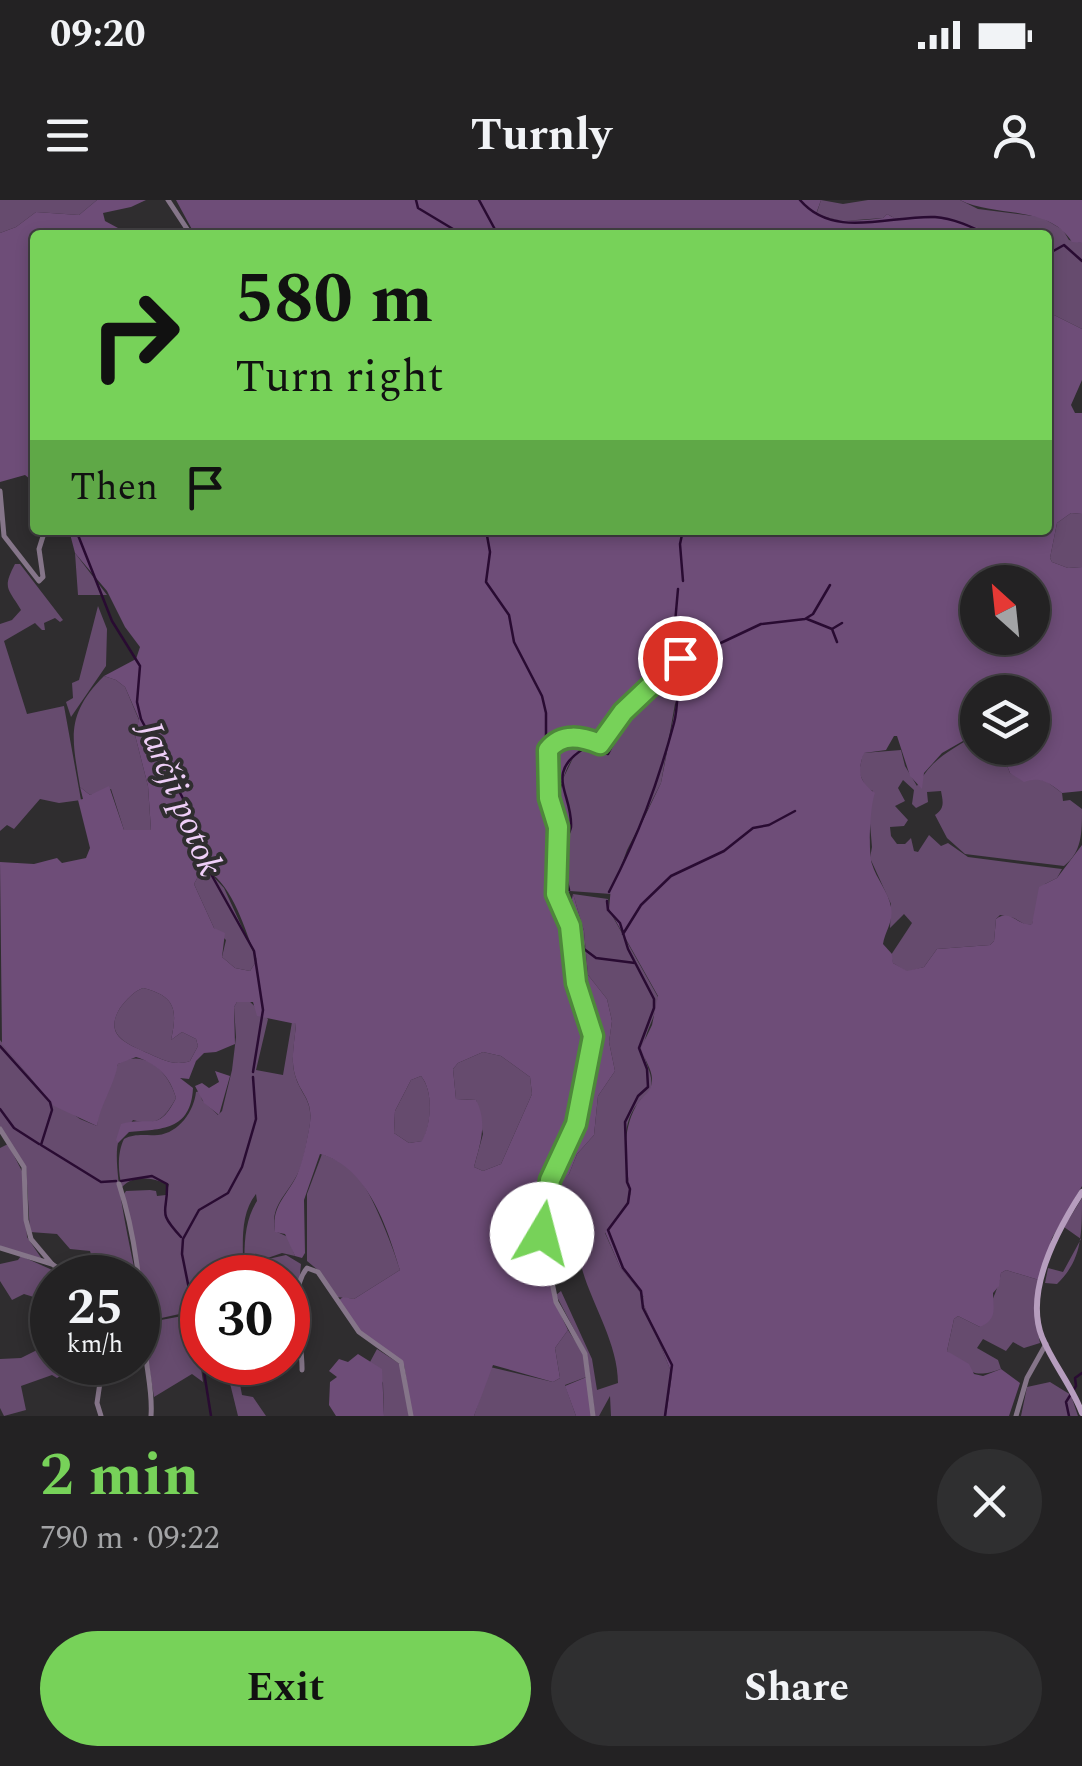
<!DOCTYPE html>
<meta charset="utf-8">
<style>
body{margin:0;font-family:Spectral,serif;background:#2f2f30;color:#f1f3f6;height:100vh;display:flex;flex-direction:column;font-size:38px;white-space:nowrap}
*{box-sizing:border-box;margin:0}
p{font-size:32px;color:#a3a4a6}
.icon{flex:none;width:55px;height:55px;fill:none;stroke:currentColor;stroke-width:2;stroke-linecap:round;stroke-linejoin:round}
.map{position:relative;height:1216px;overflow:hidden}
.side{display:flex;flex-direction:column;background:#232223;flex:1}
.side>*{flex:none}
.top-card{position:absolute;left:30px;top:30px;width:1022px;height:305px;border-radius:10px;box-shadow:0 5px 15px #0003,0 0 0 2px #403f41;background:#77d259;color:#111;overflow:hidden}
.needle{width:65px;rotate:333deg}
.buttons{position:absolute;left:960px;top:365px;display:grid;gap:20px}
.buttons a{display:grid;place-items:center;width:90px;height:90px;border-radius:50%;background:#232223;box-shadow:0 5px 15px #0003,0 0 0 2px #403f41;font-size:50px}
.speed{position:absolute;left:30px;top:1055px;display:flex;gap:20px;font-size:50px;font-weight:700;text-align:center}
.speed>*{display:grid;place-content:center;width:130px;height:130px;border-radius:50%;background:#232223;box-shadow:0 5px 15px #0003,0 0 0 2px #403f41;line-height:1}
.speed small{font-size:25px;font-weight:400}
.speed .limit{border:15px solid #d22;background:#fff;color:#111}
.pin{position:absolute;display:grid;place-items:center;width:85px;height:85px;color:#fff;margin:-42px;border:5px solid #fff;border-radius:50%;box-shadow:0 2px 10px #0007}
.me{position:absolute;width:110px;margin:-55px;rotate:8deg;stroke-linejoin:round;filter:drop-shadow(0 0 8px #0008)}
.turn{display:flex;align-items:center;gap:35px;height:210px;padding:0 40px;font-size:45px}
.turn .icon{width:130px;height:130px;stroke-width:2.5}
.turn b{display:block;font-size:70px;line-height:85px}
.then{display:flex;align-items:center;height:95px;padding:0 40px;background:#0003;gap:20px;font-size:38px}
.round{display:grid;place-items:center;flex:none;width:105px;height:105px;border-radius:52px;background:#2f2f30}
.head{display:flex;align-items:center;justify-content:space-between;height:170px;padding:0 40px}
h1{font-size:60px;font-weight:700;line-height:75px;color:#77d259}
.action{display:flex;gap:20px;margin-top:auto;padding:20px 40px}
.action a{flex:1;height:115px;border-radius:60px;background:#77d259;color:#111;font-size:40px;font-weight:700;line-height:115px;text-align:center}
.action a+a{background:#2f2f30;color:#f1f3f6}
.status{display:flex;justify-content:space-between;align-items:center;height:70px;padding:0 50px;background:#232223;direction:ltr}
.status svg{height:28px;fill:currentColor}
header{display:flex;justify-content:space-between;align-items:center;height:130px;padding:0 40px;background:#232223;font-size:45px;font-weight:700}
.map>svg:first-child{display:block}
.green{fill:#664b6e}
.forest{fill:#6e4d78;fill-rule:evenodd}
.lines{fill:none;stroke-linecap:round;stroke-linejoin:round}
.stream{stroke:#290b32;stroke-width:2.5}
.street{stroke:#857589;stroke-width:5}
.secondary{stroke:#b69dbe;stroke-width:6}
.route-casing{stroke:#4d883a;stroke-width:25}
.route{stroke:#77d259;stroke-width:18}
.labels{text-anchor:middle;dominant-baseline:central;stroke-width:8;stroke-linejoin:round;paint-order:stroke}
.water-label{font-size:35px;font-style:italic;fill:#efcff8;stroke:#2f2d2f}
</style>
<div class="status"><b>09:20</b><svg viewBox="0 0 49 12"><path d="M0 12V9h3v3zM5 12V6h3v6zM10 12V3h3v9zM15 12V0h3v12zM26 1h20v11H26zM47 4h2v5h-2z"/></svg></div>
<header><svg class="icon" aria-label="menu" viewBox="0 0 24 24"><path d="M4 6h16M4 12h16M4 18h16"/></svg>Turnly<svg class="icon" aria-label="person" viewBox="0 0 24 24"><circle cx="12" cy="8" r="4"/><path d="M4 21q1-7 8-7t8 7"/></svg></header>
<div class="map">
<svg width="1082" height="1216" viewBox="0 0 1082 1216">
<rect width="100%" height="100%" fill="#2f2d2f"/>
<path class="green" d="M0 0H97L79 15 36 12 16 27 0 33Z
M821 0 843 4 868 0H960L978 9 1041 17 1063 30 1069 40 1082 43V129L1048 112V35H993L959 22 922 17 898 20 887 14 883 18 843 21 816 15Z
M1071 313 1082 314V367L1068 368 1052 362 1050 358 1057 323Z
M75 353 107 395H78Z
M15 364H20L63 420 60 422 55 418 44 423 45 430H42L35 423 4 441 27 514 64 506 81 600 59 603 40 599 14 629 7 625 0 631V424L12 420 21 410C8 388 2 389 15 364Z
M98 406 107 429 106 466 71 517 66 502 73 498 72 483 79 480Z
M104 476 116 480 125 487 139 520 135 535 148 586 151 631 124 630 111 589 90 595 80 587C72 538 65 515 104 476Z
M660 489 673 490 676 498 661 583 627 650 611 694 570 691 561 660 572 623 562 596V581L574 556 582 551 608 553 615 544 622 525Z
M977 533 978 548H1000L1010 573 1046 581 1062 593 1063 601 1070 600 1082 609C1082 633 1082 652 1064 666L965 654 947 638 935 615C945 608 943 602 941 591L927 592 928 602 916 608 912 604 914 590 903 580 898 588 905 601 895 606 908 620 904 626 890 627 891 636 897 644H905L911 638 914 651 918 652 929 635 941 646 948 643 968 657 1062 669 1057 678 1045 684 1032 724 1026 725 1014 718 1000 715 996 719 994 741 990 745 937 749 924 767 907 772 893 763 891 755 912 723 904 714 890 728 891 704 870 658 872 647 869 612 873 591 866 588 859 572 863 553 901 550 905 566 917 586C934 555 951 552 977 533Z
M208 671 224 688 257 760 250 771 235 768 222 757 226 740 214 728 194 684 200 673Z
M573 694 608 699 609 710 658 797C658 815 644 831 644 848 643 864 657 877 649 893 642 905 646 892 638 903 618 927 626 966 631 993L624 1009 605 1033 620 1067 644 1097V1105L672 1174 666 1216H611L610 1196 599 1216H595L587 1154 556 1095 561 1091 592 1159 597 1190 618 1183C618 1141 589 1101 580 1061H575L562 1078 545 1011 548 993 569 974 577 954 594 935 598 896 615 871 609 842 612 821 607 799 588 775 584 731Z
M143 788C175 796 178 809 171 840L182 832 196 839 198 846 190 861C173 867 160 858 145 852 125 843 104 834 120 808 126 800 134 791 143 788Z
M248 800 268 819 256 870 283 875 292 822 296 824C295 839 291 857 294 871 300 898 315 897 309 930 306 944 304 962 297 975 286 996 270 1006 275 1031L288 1037 295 1056 282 1053 259 1061 286 1055 301 1064 296 1115 301 1157 289 1169 276 1168V1163L288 1162V1078L245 1077C244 1051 243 1023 257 1001L256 994C238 1016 244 1051 243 1077L202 1078V1106L195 1110 190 1088 193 1111 148 1121 124 994 126 991 150 990 156 991 157 996 166 995 169 984C152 979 136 973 122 987 118 973 117 953 124 939 136 933 145 936 158 935 179 933 194 911 196 892L200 891 202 900 218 915 222 911 232 870 236 837 234 807 237 802Z
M0 840 40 890 80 919 97 926 98 915 118 864C144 847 169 872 176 898 165 918 157 927 133 920 129 926 122 933 119 940 109 963 136 1072 142 1105L138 1106V1078L98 1077 90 1051 70 1049 57 1034 30 1032 26 967 0 926Z
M483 852 501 856 530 877 532 894 501 964 483 971 474 967 483 934 476 900 456 899 453 869 458 863Z
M421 876C434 892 431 923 423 941L409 943 394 933 395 911 411 880Z
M8 944 23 973 27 1037 44 1062 0 1047V948Z
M322 954C332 958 343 962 351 969 369 983 393 1047 400 1070L354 1099 337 1097 319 1071 307 1061V994Z
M1082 998C1082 1035 1082 1060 1057 1084L1045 1083 1048 1068 1063 1072 1081 1039 1064 1027Z
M21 1056 68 1077 52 1078V1120H46L40 1099 24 1094 12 1100 0 1081V1064L18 1060Z
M1006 1070 1039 1080 1035 1115 1040 1143 1024 1148 1013 1142 1006 1151 983 1139 977 1148 998 1160 1001 1169C971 1180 969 1170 947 1151L954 1119 958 1116 980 1127C988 1109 998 1091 1001 1073Z
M193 1114 203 1182 192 1174 154 1197 146 1148 148 1129 161 1120Z
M52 1130V1162L80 1163 57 1178 52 1175 21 1186 26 1210 4 1216 0 1208V1159L21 1158 47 1145Z
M568 1130 585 1156 589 1176 565 1185 576 1216H474L490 1167 553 1182 560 1178 555 1148Z
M377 1149 400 1164 409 1216H384L383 1183 370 1162Z
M225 1163H236L242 1195 253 1197 266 1216H238Z
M1050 1182 1071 1195 1078 1216H1021L1027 1187Z"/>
<path class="forest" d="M97 0H146L131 7 103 13 105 21 131 35H35V283L25 275 0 282V33L16 27 36 12 79 15Z
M176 0H821L816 14C838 23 860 21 883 18L887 14C899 22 905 18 919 18 943 17 972 22 993 35H626L615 29 601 28 596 35H195Z
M960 0H1082V43L1072 42C1048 4 996 18 960 0Z
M1048 112 1082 129V180L1071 205 1075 213H1082V314L1071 313 1057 323 1050 358 1052 362 1068 368 1082 367V591L1062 593C1049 583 1041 576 1024 582L1010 573 1000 548H1032V492H978L977 533 942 553 924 573 922 589 910 576 897 536H894L886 550 864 553C857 571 859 582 875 593 870 605 868 653 872 664 876 678 889 693 891 707 894 721 885 731 883 744L892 754 893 763 907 771 924 767 937 749 990 745 994 741 996 719C1011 708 1018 727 1032 724L1039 687 1057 678 1082 645V986L1052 1038 1039 1080 1006 1070 1001 1073 999 1086 993 1093C993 1109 998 1119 980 1127L958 1116 954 1119 947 1151 969 1164 974 1174 983 1176 1001 1169 1020 1183 1009 1216H666L672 1174 644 1105V1097L620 1067 605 1032 624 1009 631 993C625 964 621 933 636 906 642 895 652 894 652 879 652 869 644 859 641 848L652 825 658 796 609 709 611 687 661 583 676 505 673 490C653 486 634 510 622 525 618 531 616 541 613 547L577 532 547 539 549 543 545 555C564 532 586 541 611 550 599 556 608 554 594 552 571 548 567 568 561 585L572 623 561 660 570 691 565 695 575 788 592 835 581 899 565 946 550 973 540 1025 554 1101 568 1130 555 1148 560 1178 553 1182 493 1165 474 1216H412L404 1165 361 1133 339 1100 343 1097 354 1099 400 1070C387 1027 368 967 320 954L304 1000 305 1053 302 1058 295 1056 285 1034 275 1032C271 1006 287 996 297 975 303 961 306 944 309 929 315 897 300 897 294 871 291 856 295 838 296 824L257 816 253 802H237L234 807 235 844 216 852 204 853 196 861 189 879 180 878 193 888C191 931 161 929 129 932L118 943 116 940 121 924C151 915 158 934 176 898 170 876 157 864 136 857L118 864C114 886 100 905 97 926L54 906 2 844 0 662 34 664 57 658 62 663 86 658 90 648 78 600 83 599 80 587 90 595 109 586 124 630H151L148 586 135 535 139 519 125 487 116 480 104 476 136 459 140 447 125 427 107 391 75 353 69 330H1048ZM978 382H1032V438H978ZM208 671C234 687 246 733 257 760L250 771 235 768 222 757 225 733 214 728 194 684 200 673ZM143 788C175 796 178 809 171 840L182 832 196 839 198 846 190 861C173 867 160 858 145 852 125 843 104 835 120 808 126 800 134 791 143 788ZM483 852 501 856 530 877 532 894 501 964 483 971 474 967C480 945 488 922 476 900L456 899 453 869 458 863ZM421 876C434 892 431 924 422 941L409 943 394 933 395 911 411 880Z
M573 694 584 731 588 775 607 799 612 821 609 842 615 871 598 896 594 935 577 954 569 974 552 994 548 993 553 975 577 925 594 844 593 825 578 786 577 758 579 755 570 709Z
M215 871 230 876 219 915 204 903 195 886 202 883 209 888 219 882Z
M358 1154 382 1169 384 1216H336L329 1205 330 1182 337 1177 329 1171 339 1159 348 1162Z
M589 1176 592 1216H576L565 1186Z"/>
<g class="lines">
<path class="stream" d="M416 0 418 8 463 35
M479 0 498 35
M800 0C834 40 890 15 935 17 953 18 972 27 988 35
M1048 54 1064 45 1082 61
M76 330 112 421 140 466 137 502 141 519 197 625 206 665 254 751 263 810 253 872
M486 330 490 352 486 382 509 415 514 442 542 496 546 513V545
M683 330 680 344 683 381
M807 419 832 429 842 423
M832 429 837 442
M677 456 675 423 678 389
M549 553 560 582
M569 690C565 674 561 659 565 642 567 637 570 632 571 627 573 594 543 573 585 548L608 554 628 513 679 464
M609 692C639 634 657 586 674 523 680 501 675 473 684 453L708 449 761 424 805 419 813 414 830 385
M570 697 584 749 596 758 635 763
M607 701 608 710 620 723 628 749 654 799V808L639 848 647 869 648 887 638 896 625 922 627 982 630 989 628 1003 608 1030 623 1068 641 1091 643 1108 672 1165 665 1216
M623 734 641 705 671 676 724 651 753 628 769 625 795 611
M0 846 50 902 52 910 41 945 101 982 116 981
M0 909 14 928 39 944
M121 981 152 976 167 984C168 1014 156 1010 181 1037
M193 1109 182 1054 183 1039 199 1010 228 993 242 967 256 919 253 877
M195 1115 211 1216
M1069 1216 1066 1202 1076 1186 1075 1178 1082 1173"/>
<path class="street" d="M168 0 191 35
M0 291 4 336 39 381 43 377 39 349 45 330
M0 929 24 967 26 1020 31 1039 52 1064 72 1078
M119 984C136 1036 141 1092 145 1146 146 1170 153 1191 151 1216
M0 1048 52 1064
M302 1170C303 1141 287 1092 307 1068L318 1072 359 1132 401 1162 411 1216
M101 1216 97 1203 103 1162
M593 1216 585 1154 556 1102 542 1033 550 980 575 924 593 835 577 783 570 726 556 694 558 627 549 597 547 555 551 544C569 534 582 537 600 544L623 511 680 457
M1016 1216 1027 1178 1046 1144"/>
<path class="secondary" d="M1082 992C1058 1029 1024 1091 1042 1137 1053 1164 1072 1186 1082 1213"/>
</g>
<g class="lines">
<g class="route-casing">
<path id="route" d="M542 1034 550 980 576 924 593 836 576 783 570 726 556 694 558 627 549 598 548 550C562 532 582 537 600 544L623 512 680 458"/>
</g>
<use href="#route" class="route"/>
</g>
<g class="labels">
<g class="water-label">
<text transform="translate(180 599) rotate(67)">Jarčji potok</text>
</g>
</g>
</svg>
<div class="buttons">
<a><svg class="needle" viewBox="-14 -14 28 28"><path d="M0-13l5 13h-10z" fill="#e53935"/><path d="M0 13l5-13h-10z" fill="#a3a4a6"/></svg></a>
<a><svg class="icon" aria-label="layers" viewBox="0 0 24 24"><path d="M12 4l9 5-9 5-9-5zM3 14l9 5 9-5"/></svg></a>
</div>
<div class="speed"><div>25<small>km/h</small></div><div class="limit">30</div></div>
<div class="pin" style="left:680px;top:458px;background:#d93025"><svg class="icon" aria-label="arrive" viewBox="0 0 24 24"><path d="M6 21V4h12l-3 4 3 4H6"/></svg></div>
<svg class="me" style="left:542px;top:1034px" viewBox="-20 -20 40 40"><circle r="19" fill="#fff"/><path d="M0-13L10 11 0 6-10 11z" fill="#77d259"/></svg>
<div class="top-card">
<div class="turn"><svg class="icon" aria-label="right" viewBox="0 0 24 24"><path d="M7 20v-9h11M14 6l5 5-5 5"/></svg><div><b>580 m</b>Turn right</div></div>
<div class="then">Then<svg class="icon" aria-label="arrive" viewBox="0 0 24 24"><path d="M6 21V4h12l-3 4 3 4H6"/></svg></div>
</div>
</div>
<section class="side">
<div class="head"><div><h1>2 min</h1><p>790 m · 09:22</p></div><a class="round"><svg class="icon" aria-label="close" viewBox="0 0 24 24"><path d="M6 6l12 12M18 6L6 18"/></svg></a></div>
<div class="action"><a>Exit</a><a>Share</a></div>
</section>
